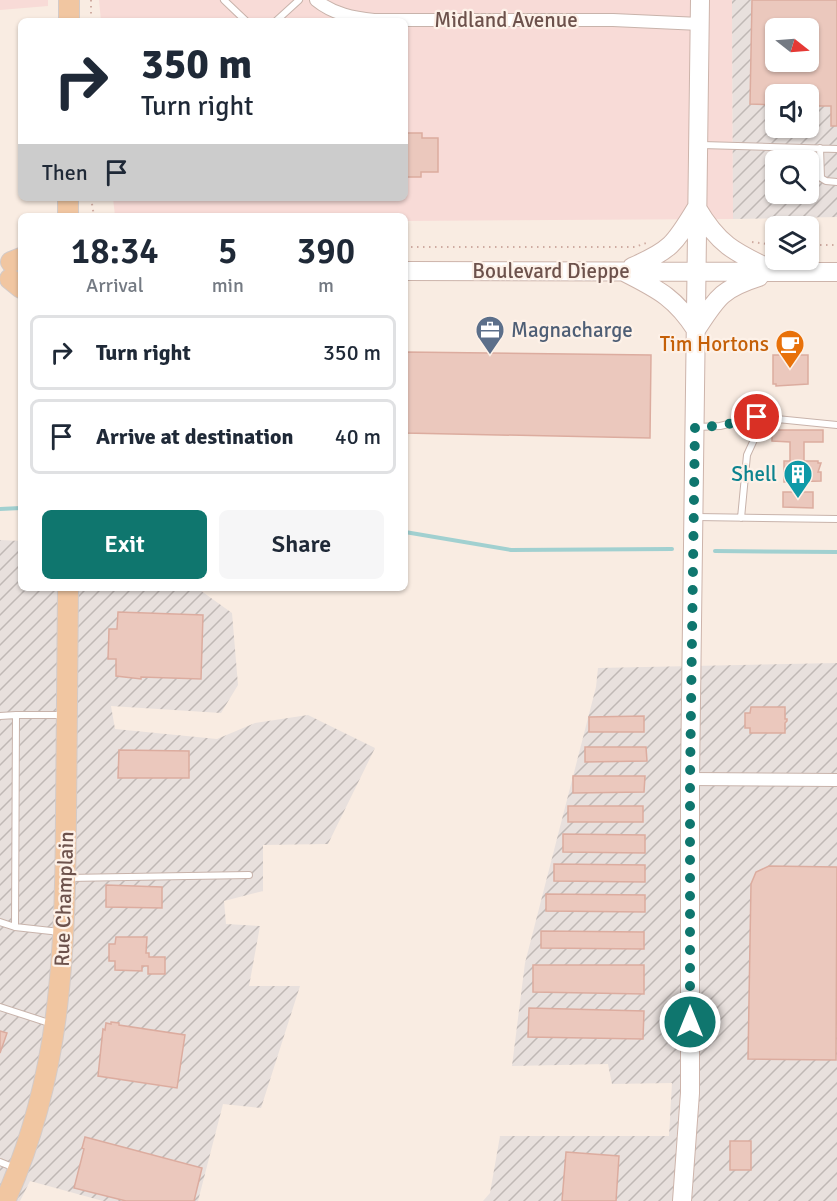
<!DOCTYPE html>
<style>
body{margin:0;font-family:Signika,sans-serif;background:#f6f6f7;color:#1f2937;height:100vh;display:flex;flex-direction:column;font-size:22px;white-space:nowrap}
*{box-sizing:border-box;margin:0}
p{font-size:20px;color:#747a83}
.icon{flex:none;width:33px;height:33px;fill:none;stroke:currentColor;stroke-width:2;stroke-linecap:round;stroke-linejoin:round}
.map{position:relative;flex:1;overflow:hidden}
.panel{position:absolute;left:18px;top:213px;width:390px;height:378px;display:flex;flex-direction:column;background:#fff;border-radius:9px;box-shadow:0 2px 4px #0004}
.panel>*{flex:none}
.guide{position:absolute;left:18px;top:18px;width:390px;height:183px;border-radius:9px;box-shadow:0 2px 4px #0004;background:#fff;color:#1f2937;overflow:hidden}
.needle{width:39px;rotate:107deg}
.tools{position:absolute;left:765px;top:18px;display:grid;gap:12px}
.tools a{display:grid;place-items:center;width:54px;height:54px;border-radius:9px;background:#fff;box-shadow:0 2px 4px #0004;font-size:30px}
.pin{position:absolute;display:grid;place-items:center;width:51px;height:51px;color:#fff;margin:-26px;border:3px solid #fff;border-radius:50%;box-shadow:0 2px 6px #0007}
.me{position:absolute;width:66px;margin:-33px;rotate:0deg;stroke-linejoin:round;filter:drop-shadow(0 0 4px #0008)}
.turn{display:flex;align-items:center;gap:21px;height:126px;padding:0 24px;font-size:27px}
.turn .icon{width:78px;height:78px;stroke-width:2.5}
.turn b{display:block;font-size:42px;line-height:51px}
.then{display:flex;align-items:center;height:57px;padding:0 24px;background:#0003;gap:12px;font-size:22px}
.eta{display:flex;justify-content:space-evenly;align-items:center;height:102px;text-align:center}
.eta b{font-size:36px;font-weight:600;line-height:42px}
.primary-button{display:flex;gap:12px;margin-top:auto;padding:12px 24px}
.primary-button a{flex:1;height:69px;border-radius:9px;background:#0f766e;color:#fff;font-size:24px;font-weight:600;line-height:69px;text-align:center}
.primary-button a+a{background:#f6f6f7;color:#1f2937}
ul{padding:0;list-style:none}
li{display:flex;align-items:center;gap:18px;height:75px;margin:0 12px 9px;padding:0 12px;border:3px solid #e0e1e3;border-radius:9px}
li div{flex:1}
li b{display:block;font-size:22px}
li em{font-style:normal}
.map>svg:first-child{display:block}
.commercial{fill:#f8dbd7}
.industrial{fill:url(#industrial-furrows);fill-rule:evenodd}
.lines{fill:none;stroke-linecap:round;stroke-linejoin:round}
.stream{stroke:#a1d0d0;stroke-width:4}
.building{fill:#ebc8bd;stroke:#dcac9f;stroke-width:1.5;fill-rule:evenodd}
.lane-casing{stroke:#c8b3ab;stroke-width:8}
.street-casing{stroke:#c8b3ab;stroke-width:14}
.secondary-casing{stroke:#cdb4ab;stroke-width:20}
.primary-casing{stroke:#d3cbc9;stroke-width:22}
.path{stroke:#cfaba1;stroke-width:2;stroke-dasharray:1.5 4.5;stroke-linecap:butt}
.lane{stroke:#fff;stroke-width:6}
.street{stroke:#fff;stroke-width:12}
.secondary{stroke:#fff;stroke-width:18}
.primary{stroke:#f1c6a1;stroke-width:20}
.route{stroke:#0f766e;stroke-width:10;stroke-dasharray:0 18}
.labels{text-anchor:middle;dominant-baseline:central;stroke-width:4.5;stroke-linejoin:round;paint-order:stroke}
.street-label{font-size:21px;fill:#6d524c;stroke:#fdf1e8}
.service-label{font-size:21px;fill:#4e5e75;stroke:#fdf1e8;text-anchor:start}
.food-label{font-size:21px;fill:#c56008;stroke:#fdf1e8;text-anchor:end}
.culture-label{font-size:21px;fill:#0d838f;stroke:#fdf1e8;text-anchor:end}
</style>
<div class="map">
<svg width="837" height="1201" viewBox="0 0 837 1201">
<defs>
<pattern id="industrial-furrows" width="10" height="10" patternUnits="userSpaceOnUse" patternTransform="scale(1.5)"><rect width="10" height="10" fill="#e8e0dd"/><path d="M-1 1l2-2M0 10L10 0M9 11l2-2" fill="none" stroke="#c0b8b5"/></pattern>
</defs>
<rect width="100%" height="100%" fill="#f9ece2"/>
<path class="commercial" d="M0 0H48V6L0 10Z
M99 0H732L733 219 405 221V216H115L113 198H405V21H101Z"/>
<path class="industrial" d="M732 0H837V217L733 219ZM776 28H808V62H776ZM776 94H808V128H776ZM776 160H808V194H776Z
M0 540 21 541V588H197L232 613 238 685 221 713 111 706 115 729 217 739 255 723 308 715 375 748 328 844 263 845V891L224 901 226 924 260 926 249 986H300L261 1108 223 1104 198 1201H103L30 1181 20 1201H0Z
M837 663V1201H483L490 1193 500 1136H669L672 1083 612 1084 608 1064 512 1066 525 963 596 687 598 668Z"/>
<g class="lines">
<path class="stream" d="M0 509 21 508
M405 532 511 550 672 549
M715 551 837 552"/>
</g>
<path class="building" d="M752 0H837V126H831V106H808V94H776V105L750 104ZM776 28H808V62H776Z
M405 133H422V138H438V172H421V177H405Z
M780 348H795V355H808V384L776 386V384H773V355H780Z
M405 352 651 355 650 438 405 433Z
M772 430H823V442H804V461H818V463H821L818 472H821V481L784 482V461H790V442L772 441Z
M783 492H813V508L783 507Z
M118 612 203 615 201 679 141 677V679L116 676V659H108L109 629H117Z
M751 707H785V719H787V721L785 723V733H750V728H745V713H750Z
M644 716V732H589V717Z
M585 747H646L647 761 585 762Z
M119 750 189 751V778H118Z
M573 776H645L644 792 573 793Z
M568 806H643V822H568Z
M563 834 645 835V853L563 852Z
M554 864 645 865V882L554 881Z
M769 866 837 867 836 1060 748 1059 751 884 756 872Z
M106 885 162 887V908L106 907Z
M546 894 645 895V912L546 911Z
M541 931 644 932V949L541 948Z
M116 937H147L146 953H149V957H165V974H148V966H142V971L115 970V961H109V944H115Z
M533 965H644V994L533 992Z
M529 1008 644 1011 643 1039 528 1037Z
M111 1022 119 1023V1025L185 1035 177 1088 98 1076 103 1029 105 1030 106 1023 111 1024Z
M0 1031 7 1033 0 1053Z
M85 1137 202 1168 194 1201H126L74 1188 84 1149 82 1148Z
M730 1141H751V1170H730Z
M566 1152 619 1156 616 1201H562Z"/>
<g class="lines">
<g class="lane-casing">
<path id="lane" d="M224 0 246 21
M276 21 299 0
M702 145 837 149
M820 148 821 178 826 181 837 182
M698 427 720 426 757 417 837 425
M697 517 837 519
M741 518 747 455 764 418
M0 716 16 715
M67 878 249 875
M0 922 15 927
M60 932 15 927 16 715H63
M0 1007 52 1024
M0 1162 15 1168"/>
</g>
<g class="street-casing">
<path id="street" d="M316 0C333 14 354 18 374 20H613L700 24
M690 779 837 780"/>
</g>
<g class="secondary-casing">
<path id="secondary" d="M697 208C718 244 734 252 770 269
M632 267C672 250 675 243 697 207
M405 271 837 272
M624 272C657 289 675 297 696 330
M696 330C717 298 721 289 759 277
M682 1201 690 1093V779L700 0"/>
</g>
<g class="primary-casing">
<path id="primary" d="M69 21V0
M68 216V198
M11 262 21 258
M10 279 21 288
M5 1201C62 1074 65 951 66 815 67 739 67 664 68 588"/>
</g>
<path class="path" d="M91 0V21
M91 198 94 216
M752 242 776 245
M808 245H837
M405 247H635L646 243"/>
<use href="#lane" class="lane"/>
<use href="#street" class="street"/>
<use href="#secondary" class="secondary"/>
<use href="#primary" class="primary"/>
</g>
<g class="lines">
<path class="route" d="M690 1022V780L695 427 720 426 757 417"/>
</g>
<defs>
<g id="office-pin" transform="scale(1.5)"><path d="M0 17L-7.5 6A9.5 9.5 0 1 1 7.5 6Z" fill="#5c6f8a" stroke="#fdf1e8"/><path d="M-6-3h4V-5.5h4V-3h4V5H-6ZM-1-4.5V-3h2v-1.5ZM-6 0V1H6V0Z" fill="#fff"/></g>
<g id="cafe-pin" transform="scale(1.5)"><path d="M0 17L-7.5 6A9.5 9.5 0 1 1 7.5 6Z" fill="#e8710a" stroke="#fdf1e8"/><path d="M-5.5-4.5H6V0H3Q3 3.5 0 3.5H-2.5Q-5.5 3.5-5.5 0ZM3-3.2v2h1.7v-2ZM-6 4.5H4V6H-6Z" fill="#fff"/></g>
<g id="building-pin" transform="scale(1.5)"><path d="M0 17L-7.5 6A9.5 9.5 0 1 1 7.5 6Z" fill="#0f9aa8" stroke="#fdf1e8"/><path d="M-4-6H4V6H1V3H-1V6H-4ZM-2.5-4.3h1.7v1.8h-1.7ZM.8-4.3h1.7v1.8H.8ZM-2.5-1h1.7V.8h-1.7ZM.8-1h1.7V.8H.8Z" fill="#fff"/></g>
</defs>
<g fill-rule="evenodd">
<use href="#office-pin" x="490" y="330"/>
<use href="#cafe-pin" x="790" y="344"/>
<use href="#building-pin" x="798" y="474"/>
</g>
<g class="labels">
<g class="street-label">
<text x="506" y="20">Midland Avenue</text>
<text x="551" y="271">Boulevard Dieppe</text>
<text transform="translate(64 899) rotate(-88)">Rue Champlain</text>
</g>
<g class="service-label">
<text x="511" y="330">Magnacharge</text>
</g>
<g class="food-label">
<text x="769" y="344">Tim Hortons</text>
</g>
<g class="culture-label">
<text x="777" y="474">Shell</text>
</g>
</g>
</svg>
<div class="tools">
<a><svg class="needle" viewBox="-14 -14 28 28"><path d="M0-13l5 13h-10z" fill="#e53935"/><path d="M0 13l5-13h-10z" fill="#747a83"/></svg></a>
<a><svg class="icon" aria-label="sound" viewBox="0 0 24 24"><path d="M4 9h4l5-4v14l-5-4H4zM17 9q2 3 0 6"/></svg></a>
<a><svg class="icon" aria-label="search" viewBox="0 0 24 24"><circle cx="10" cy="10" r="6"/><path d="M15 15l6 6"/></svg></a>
<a><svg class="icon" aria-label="layers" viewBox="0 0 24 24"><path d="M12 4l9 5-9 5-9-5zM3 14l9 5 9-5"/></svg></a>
</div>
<div class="pin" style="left:757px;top:417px;background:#d93025"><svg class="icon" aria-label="arrive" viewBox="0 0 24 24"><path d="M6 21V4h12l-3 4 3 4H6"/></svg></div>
<svg class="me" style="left:690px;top:1022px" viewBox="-20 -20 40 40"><circle r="17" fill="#0f766e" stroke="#fff" stroke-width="3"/><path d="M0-11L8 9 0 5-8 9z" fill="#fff"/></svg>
<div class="guide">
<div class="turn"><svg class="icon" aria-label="right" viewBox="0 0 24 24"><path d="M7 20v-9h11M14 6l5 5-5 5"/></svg><div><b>350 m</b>Turn right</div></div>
<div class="then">Then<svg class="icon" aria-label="arrive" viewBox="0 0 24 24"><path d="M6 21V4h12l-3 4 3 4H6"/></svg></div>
</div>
<section class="panel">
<div class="eta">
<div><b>18:34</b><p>Arrival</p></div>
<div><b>5</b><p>min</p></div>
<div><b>390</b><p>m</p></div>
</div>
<ul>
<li><svg class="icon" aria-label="right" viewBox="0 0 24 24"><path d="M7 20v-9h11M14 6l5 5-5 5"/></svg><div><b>Turn right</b></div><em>350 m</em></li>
<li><svg class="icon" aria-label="arrive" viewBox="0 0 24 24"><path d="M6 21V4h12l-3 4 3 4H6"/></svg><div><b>Arrive at destination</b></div><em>40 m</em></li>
</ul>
<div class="primary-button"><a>Exit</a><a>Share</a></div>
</section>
</div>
